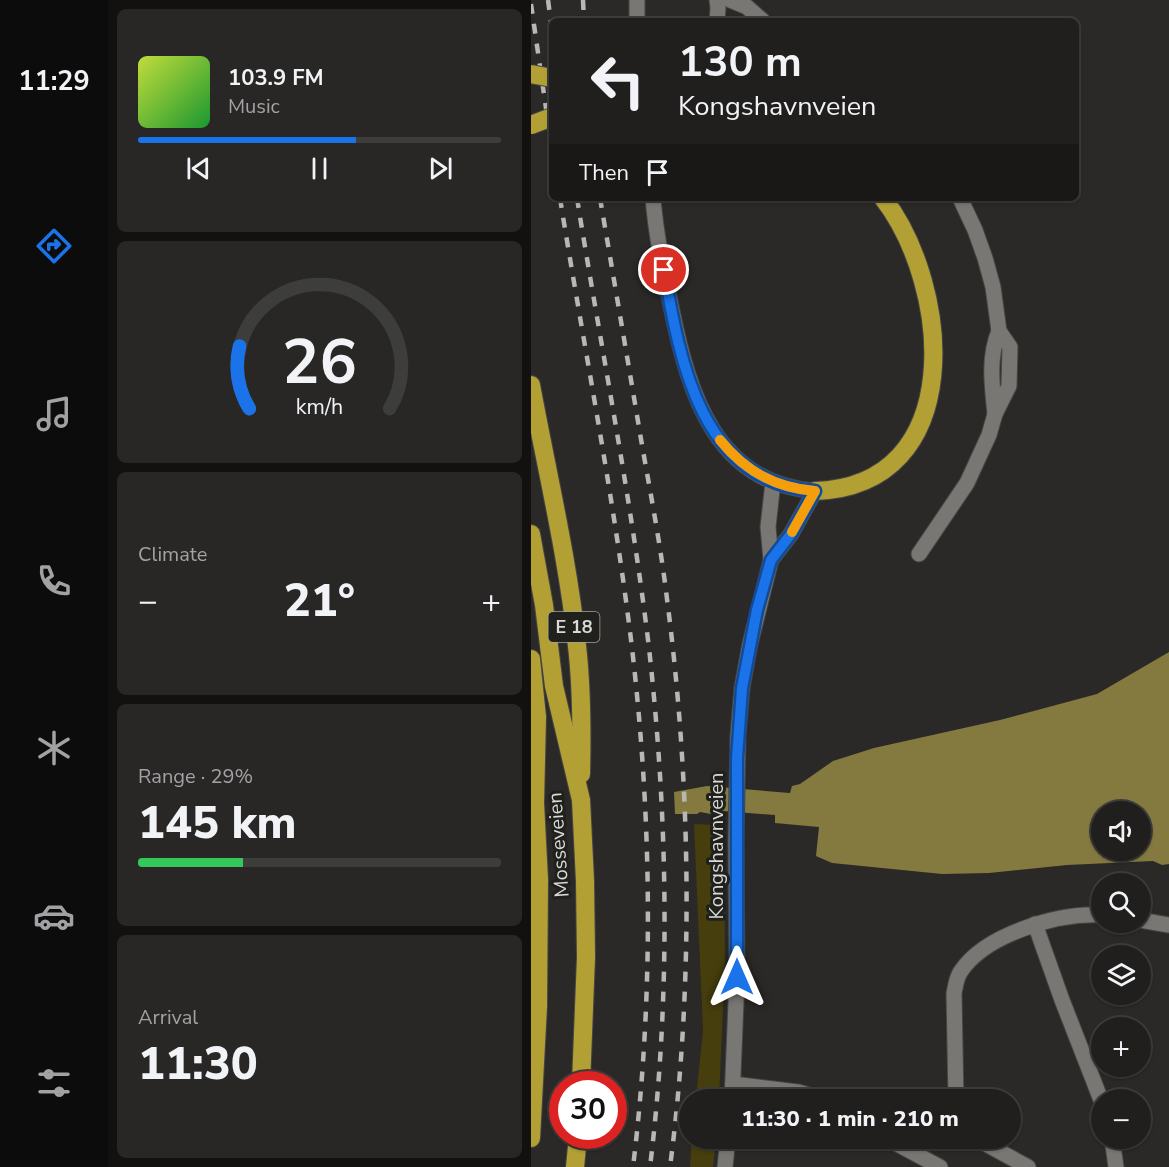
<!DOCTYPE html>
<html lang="en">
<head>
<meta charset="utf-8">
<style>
  body { margin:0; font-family:"Nunito Sans",sans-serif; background:#282726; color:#f1f3f6; height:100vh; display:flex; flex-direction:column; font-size:22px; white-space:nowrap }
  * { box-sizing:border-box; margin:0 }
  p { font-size:20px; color:#a2a2a4 }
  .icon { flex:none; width:33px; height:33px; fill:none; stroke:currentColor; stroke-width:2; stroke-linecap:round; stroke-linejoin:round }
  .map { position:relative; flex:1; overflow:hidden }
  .side { display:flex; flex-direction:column; gap:9px; padding:9px; background:#121110; width:423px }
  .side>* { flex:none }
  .top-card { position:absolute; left:18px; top:18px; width:530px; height:183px; border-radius:9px; box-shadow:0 2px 4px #0004,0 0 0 2px #3d3d3b; background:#201f1d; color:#f1f3f6; overflow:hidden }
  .buttons { position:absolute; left:560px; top:801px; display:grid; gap:12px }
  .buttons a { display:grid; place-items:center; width:60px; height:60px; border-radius:50%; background:#201f1d; box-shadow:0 2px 4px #0004,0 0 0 2px #3d3d3b; font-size:30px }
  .speed { position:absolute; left:18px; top:1071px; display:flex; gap:12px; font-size:30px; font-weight:700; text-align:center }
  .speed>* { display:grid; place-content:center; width:78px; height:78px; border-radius:50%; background:#201f1d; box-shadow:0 2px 4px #0004,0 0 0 2px #3d3d3b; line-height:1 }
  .speed .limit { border:9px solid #d22; background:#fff; color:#111 }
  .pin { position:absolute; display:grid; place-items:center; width:51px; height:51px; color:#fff; margin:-26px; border:3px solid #fff; border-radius:50%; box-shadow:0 2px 6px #0007 }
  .me { position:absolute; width:66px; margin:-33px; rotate:0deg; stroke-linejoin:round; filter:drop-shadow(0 0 4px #0008) }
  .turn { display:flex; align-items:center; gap:21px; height:126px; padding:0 30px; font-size:27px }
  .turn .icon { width:78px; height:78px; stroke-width:2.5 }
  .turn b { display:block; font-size:42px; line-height:51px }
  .then { display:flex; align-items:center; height:57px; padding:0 30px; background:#0003; gap:12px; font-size:22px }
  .big { font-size:45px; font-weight:800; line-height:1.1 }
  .side .card { flex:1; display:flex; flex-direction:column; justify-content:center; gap:9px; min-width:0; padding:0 21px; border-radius:9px; background:#282726 }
  .side .dial { align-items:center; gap:0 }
  .dial svg { height:156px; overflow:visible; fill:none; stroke:#3d3d3b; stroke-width:7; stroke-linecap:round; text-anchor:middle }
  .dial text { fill:#f1f3f6; stroke:none }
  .song { display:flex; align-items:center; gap:18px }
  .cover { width:72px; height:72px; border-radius:9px; background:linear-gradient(135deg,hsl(70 70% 55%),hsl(130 70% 35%)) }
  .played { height:6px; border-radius:3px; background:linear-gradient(90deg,#1a73e8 60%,#3d3d3b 60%) }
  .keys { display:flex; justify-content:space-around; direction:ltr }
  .heat { display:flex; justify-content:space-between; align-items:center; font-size:33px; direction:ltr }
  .charge { height:9px; border-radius:4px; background:linear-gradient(90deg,#34c759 29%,#3d3d3b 0) }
  .trip { position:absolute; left:148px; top:1089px; width:342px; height:60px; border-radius:30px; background:#201f1d; box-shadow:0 2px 4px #0004,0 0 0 2px #3d3d3b; font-weight:800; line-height:60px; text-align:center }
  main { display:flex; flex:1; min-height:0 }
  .tab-bar { display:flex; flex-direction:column; width:108px; justify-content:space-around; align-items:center; background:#0d0c0c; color:#a2a2a4 }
  .tab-bar .icon { width:42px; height:42px }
  .tab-bar .current { color:#1a73e8 }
  .tab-bar b { font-size:27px; color:#f1f3f6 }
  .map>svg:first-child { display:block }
  .green { fill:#463e0d }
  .water { fill:#847a3f; fill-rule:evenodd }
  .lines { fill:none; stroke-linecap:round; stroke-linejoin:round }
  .minor-casing { stroke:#464644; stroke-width:17 }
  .highway-casing { stroke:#464644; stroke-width:20 }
  .minor { stroke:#787774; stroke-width:15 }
  .highway { stroke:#b2a035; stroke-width:18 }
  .rail { stroke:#b8b7b5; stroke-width:4.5; stroke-dasharray:10 10; stroke-linecap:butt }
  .highway-bridge-casing { stroke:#464644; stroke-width:20; stroke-linecap:butt }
  .highway-bridge { stroke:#b2a035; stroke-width:18 }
  .route-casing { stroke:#114b97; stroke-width:15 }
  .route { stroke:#1a73e8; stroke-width:10 }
  .slow { stroke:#f59e0b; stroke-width:10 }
  .labels { text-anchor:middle; stroke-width:6; stroke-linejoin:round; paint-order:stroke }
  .shield { fill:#20201d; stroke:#a2a29f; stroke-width:1.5 }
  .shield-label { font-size:18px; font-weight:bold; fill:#d9d9d7 }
  .street-label { font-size:20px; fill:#d9d9d7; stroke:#20201d }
</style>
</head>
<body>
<main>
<nav class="tab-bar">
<b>11:29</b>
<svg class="icon current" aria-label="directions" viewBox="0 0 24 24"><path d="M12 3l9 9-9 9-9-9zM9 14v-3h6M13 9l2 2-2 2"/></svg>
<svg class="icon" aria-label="music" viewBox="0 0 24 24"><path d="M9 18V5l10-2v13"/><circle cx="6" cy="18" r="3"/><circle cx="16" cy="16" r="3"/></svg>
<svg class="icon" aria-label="phone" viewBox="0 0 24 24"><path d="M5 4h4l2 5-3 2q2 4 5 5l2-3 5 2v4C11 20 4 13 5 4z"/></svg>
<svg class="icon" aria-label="climate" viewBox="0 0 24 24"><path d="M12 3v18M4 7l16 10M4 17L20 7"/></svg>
<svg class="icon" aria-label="car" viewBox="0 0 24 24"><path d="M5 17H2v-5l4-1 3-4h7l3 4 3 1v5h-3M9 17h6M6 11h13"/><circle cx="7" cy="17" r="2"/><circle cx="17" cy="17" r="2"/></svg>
<svg class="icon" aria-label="filters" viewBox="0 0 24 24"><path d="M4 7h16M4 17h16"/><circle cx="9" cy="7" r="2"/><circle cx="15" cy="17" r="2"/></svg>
</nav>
<section class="side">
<div class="card">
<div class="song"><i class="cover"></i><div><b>103.9 FM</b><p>Music</p></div></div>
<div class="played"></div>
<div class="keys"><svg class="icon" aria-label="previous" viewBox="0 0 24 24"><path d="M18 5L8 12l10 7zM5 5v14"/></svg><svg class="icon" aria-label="pause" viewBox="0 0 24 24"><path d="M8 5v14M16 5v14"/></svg><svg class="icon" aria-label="next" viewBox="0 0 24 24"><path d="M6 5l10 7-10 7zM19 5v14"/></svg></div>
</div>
<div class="card dial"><svg viewBox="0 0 100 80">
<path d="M14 69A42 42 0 1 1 86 69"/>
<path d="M14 69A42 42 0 0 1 9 37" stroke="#1a73e8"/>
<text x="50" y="56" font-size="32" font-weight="700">26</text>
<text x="50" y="72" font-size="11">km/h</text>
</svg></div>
<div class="card"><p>Climate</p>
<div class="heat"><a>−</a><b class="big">21°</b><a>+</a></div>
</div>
<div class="card"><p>Range · 29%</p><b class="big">145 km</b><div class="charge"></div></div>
<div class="card"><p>Arrival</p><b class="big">11:30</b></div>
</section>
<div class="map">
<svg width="638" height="1167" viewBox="0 0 638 1167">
  <rect width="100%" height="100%" fill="#2a2927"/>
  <!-- green -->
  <g class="green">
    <polygon points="163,824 187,825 188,836 193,840 194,961 188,1099 165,1099 172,1030"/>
    <polygon points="161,1139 185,1139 182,1167 159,1167"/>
  </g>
  <!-- water -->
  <path class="water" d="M638,652v212l-7,1 -9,-4 -86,4 -78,8 -47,1 -110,-11 -16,-7 3,-29 -44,-4v-8l-64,-5v4l-11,-2 -3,2h-22l-1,-22 33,-6 83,7 2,-7 8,-2 33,-23 41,-13 126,-28 97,-26zM570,812h39v38h-39z"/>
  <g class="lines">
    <defs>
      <g id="minor">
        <polyline points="106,0 106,21"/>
        <polyline points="199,0 216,7 232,21"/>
        <polyline points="186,21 187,8 186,0"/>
        <path d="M122,198c3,38 11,75 19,113 17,83 44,173 143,180l-24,43 -20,26"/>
        <path d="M464,414c-3,-28 -7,-57 4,-83"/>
        <polyline points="388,554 436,483 458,435 464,414 478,386 479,347 468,331 462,287 454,258 444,230 429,198"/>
        <polyline points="609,920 638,925"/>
        <polyline points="504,924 531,1000 570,1100"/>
        <polyline points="202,1084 267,1092 295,1100"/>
        <polyline points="201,1100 206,977 205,841 207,736 211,688 219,644 240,560 237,527 242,482"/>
        <path d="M425,1100l-2,-107c2,-8 2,-15 7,-22 25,-37 97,-58 140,-56"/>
        <polyline points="355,1138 409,1167"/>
        <polyline points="444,1138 497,1167"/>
        <polyline points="581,1138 585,1167"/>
        <polyline points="194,1167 197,1138"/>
      </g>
      <g id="highway">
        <path d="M0,385c16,87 37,174 46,261 5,43 5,85 4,128"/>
        <path d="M284,491c154,-5 136,-205 68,-293"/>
        <polyline points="0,534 13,605 23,686 50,800 54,881 55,957 50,1084"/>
        <polyline points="0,659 6,717 4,803 8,880 7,1006 0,1138"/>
        <polyline points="44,1167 47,1136"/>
      </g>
    </defs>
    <!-- minor casing -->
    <use href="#minor" class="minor-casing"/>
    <!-- highway casing -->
    <use href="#highway" class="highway-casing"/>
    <!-- minor -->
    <use href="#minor" class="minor"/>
    <!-- highway -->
    <use href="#highway" class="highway"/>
    <!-- rail -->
    <g class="rail">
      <polyline points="17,0 21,30"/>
      <polyline points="52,0 53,21"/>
      <polyline points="0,4 21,150"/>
      <path d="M29,198c24,150 54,299 72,450 20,173 22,347 1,519"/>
      <path d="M46,198c24,150 54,299 72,450 19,172 22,347 1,519"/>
      <path d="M69,198c14,82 28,164 42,247 9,51 19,103 25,154 24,184 27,385 3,568"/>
    </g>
    <defs>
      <g id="highway-bridge">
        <polyline points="0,74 21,78"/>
        <polyline points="0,125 21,117"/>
      </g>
    </defs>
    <!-- highway-bridge casing -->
    <use href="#highway-bridge" class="highway-bridge-casing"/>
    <!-- highway-bridge -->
    <use href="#highway-bridge" class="highway-bridge"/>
  </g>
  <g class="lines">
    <defs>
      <path id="route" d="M133,270c16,92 37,213 151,221l-24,43 -20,26 -14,50 -15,78 -5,70v219"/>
    </defs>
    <!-- route casing -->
    <use href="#route" class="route-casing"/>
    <!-- route -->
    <use href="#route" class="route"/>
    <!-- slow -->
    <path class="slow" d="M189,440c25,31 55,48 95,51l-23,41"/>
  </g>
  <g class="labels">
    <!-- shield labels -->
    <rect class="shield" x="17.5" y="612" width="51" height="30" rx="4.5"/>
    <g class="shield-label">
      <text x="43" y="633">E 18</text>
    </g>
    <!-- street labels -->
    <g class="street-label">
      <text transform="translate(27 845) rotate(-94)" y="7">Mosseveien</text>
      <text transform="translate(185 846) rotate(-90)" y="7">Kongshavnveien</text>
    </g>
  </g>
</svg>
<div class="buttons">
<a><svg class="icon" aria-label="sound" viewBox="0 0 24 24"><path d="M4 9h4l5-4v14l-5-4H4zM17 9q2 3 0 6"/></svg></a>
<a><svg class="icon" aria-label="search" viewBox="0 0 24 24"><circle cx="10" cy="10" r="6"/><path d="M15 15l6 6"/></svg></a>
<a><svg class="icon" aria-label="layers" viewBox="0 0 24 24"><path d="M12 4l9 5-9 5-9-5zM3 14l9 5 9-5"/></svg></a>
<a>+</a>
<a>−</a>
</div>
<div class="speed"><div class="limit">30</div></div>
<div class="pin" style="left:133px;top:270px;background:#d93025"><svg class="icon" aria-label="arrive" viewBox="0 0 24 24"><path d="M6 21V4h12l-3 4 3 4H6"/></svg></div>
<svg class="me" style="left:206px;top:977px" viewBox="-20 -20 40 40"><path d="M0-17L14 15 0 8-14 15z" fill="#1a73e8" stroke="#fff" stroke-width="4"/></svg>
<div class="trip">11:30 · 1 min · 210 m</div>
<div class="top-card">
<div class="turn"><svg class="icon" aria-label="left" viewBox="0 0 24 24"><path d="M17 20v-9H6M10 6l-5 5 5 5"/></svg><div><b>130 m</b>Kongshavnveien</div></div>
<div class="then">Then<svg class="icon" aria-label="arrive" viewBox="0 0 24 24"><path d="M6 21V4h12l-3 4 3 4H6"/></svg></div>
</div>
</div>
</main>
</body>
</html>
